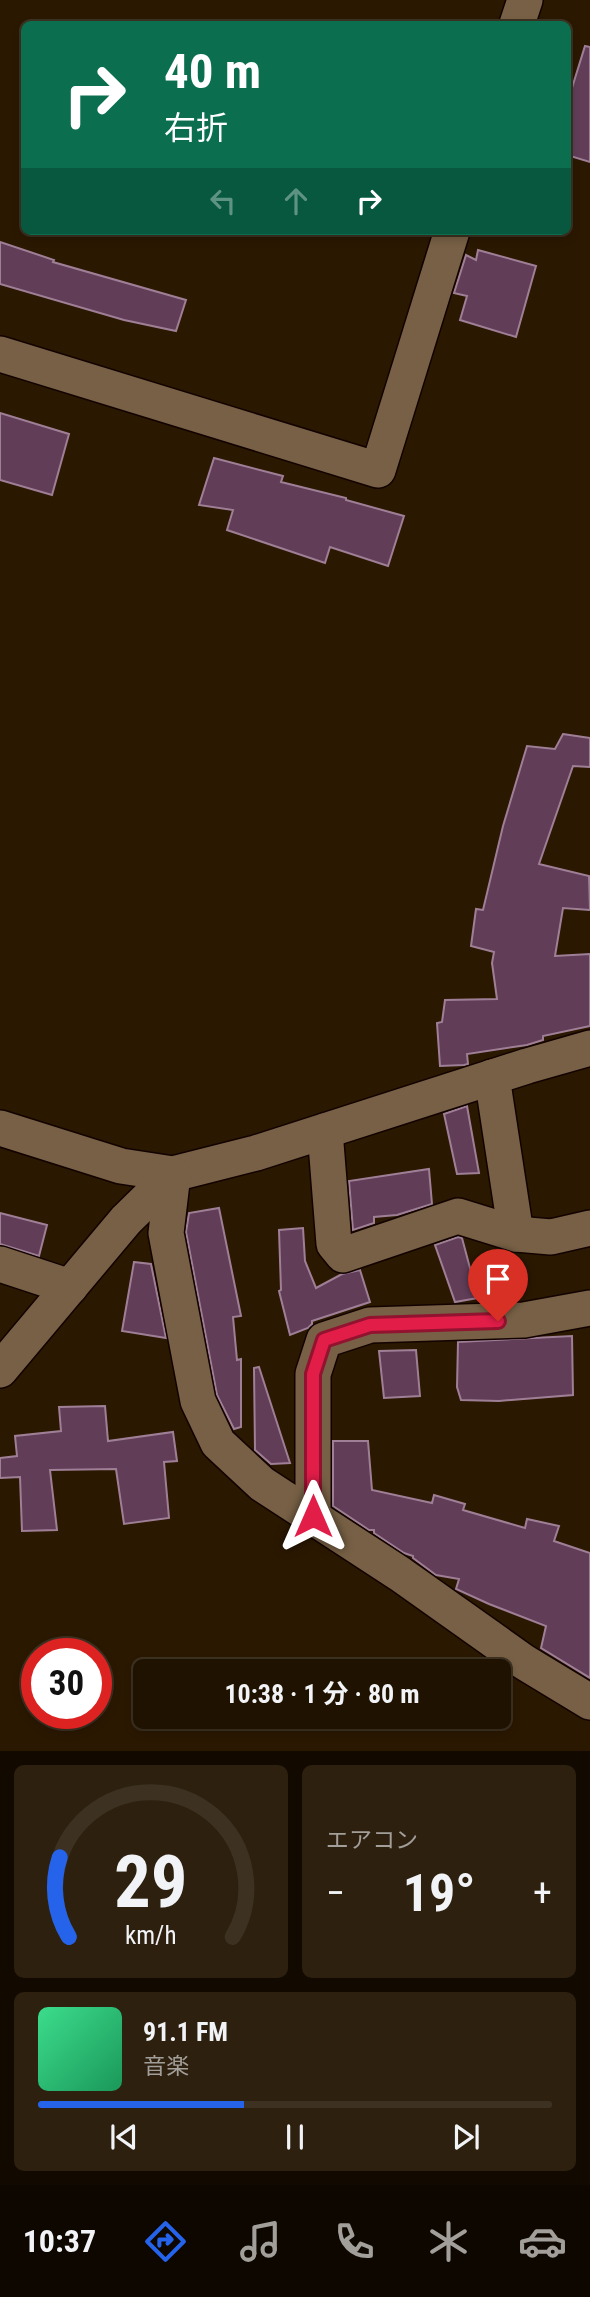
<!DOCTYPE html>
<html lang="ja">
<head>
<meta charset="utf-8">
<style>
  body { margin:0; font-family:"Roboto Condensed","Noto Sans JP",sans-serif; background:#2d200f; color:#f1f3f6; height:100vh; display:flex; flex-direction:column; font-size:26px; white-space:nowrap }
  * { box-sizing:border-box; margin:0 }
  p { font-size:23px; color:#a29e99 }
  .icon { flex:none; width:38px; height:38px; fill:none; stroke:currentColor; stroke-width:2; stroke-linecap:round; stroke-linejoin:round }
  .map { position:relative; height:1751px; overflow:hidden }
  .drawer { display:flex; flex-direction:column; gap:14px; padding:14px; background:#120a00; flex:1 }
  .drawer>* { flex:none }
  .banner { position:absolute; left:21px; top:21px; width:550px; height:214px; border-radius:10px; box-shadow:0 4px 10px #0003,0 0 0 2px #3d3222; background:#0b6e4f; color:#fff; overflow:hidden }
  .speed { position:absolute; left:21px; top:1638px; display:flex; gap:14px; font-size:35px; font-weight:700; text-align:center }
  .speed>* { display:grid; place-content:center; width:91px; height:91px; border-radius:50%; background:#201200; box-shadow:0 4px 10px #0003,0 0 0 2px #3d3222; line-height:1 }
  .speed .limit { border:10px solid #d22; background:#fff; color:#111 }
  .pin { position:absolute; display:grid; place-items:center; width:60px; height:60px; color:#fff; margin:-72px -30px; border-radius:50% 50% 50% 0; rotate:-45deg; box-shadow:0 0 7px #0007 }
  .pin .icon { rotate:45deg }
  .me { position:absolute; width:77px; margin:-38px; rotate:0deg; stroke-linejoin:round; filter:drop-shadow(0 0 5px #0008) }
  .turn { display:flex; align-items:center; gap:24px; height:147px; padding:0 28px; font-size:32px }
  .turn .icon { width:91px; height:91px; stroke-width:2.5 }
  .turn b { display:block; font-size:49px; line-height:60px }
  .lanes { display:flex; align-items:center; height:66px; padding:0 28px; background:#0003; justify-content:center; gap:35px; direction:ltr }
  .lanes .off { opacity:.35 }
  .big { font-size:52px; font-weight:700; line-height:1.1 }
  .drawer .tile { flex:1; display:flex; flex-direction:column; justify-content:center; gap:10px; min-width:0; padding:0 24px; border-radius:10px; background:#2d200f }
  .drawer .dial { align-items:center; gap:0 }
  .dial svg { height:182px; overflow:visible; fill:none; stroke:#3d3222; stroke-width:7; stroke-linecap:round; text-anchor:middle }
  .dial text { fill:#f1f3f6; stroke:none }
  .song { display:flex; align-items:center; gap:21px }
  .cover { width:84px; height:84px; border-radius:10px; background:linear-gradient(135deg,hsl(150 70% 55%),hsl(150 70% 35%)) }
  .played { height:7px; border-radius:4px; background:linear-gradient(90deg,#2563eb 40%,#3d3222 40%) }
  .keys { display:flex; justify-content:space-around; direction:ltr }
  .heat { display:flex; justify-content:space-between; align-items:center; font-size:38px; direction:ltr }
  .drawer .tiles { flex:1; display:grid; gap:14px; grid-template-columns:1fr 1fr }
  .tile:last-child { grid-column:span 2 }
  .trip { position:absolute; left:133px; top:1659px; width:378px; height:70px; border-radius:10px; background:#201200; box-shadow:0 4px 10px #0003,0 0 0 2px #3d3222; font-weight:700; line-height:70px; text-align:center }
  .tabs { display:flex; height:112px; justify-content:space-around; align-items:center; background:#0d0700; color:#a29e99 }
  .tabs .icon { width:49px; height:49px }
  .tabs .on { color:#2563eb }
  .tabs b { font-size:32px; color:#f1f3f6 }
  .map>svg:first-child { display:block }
  .building { fill:#613d58; stroke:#9f7f96; stroke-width:2 }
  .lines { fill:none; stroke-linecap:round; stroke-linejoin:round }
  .minor-casing { stroke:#130300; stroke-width:38 }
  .minor { stroke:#776045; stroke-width:35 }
  .route-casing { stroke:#92132f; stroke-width:18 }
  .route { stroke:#e11d48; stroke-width:12 }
</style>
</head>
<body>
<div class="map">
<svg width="590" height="1751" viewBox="0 0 590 1751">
  <rect width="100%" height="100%" fill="#2b1800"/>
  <!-- building -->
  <g class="building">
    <polygon points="585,46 590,47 590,162 567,155 567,104"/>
    <polygon points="0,242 54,260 53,262 186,300 176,331 124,320 0,284"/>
    <polygon points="478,250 536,266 516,337 460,320 467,296 454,293 466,255 476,260"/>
    <polygon points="0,413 69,434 52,495 0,480"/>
    <polygon points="214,458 283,476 281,482 346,498 346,500 404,516 388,566 330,547 325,563 227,530 233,510 199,505"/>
    <polygon points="563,734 590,738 590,767 573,766 539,864 589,876 590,910 563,908 555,956 590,954 590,1026 543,1036 543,1040 527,1045 467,1054 468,1064 464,1065 440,1066 437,1023 442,1022 445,1000 497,999 492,963 494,952 471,946 476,909 483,910 503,826 527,746 555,749"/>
    <polygon points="467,1106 479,1173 457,1174 444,1114"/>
    <polygon points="429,1169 432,1204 397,1215 374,1217 374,1223 353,1230 349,1181"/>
    <polygon points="219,1208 241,1316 233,1317 237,1360 241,1359 241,1427 234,1429 217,1395 186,1232 189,1213"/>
    <polygon points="0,1213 47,1225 39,1256 0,1244"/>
    <polygon points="303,1228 305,1261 316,1288 342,1274 360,1270 370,1302 312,1321 312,1324 308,1328 290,1335 279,1291 281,1290 279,1230"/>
    <polygon points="458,1237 462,1238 478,1298 455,1302 435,1245"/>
    <polygon points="134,1262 151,1264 166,1338 122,1331"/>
    <polygon points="572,1336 573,1395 499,1401 461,1400 457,1387 458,1342"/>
    <polygon points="416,1350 420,1396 384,1398 379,1351"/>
    <polygon points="259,1367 290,1463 271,1464 255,1450 254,1368"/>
    <polygon points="105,1406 108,1441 173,1432 177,1461 164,1462 169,1518 124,1524 116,1469 50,1470 57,1530 22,1531 20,1477 0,1478 0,1458 17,1456 15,1436 61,1431 59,1407"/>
    <polygon points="333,1441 368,1441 372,1490 432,1503 434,1495 465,1504 463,1510 525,1528 527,1519 559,1526 554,1541 590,1553 590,1678 541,1648 546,1626 489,1604 456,1589 459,1579 436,1575 413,1558 413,1556 404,1553 374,1533 374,1530 369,1530 333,1506"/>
  </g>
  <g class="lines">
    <defs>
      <g id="minor">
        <polyline points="517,24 525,0"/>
        <polyline points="0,354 378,470 452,231"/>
        <polyline points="492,1077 516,1234"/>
        <polyline points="0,1128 121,1166 173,1174 256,1153 527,1066 590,1048"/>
        <polyline points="325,1131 334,1244 343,1255 458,1216 516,1234 551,1237 590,1228"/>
        <polyline points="173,1174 166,1233 198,1401 218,1443 262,1484 400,1574 524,1662 590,1702"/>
        <polyline points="0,1264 70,1287"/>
        <polyline points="0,1370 126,1220 173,1174"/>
        <polyline points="313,1516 313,1374 324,1340 370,1325 524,1320 590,1308"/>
      </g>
    </defs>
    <!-- minor casing -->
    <use href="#minor" class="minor-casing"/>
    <!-- minor -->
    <use href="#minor" class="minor"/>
  </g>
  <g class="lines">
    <defs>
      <polyline id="route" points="313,1516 313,1374 324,1340 370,1325 498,1321"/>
    </defs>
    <!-- route casing -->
    <use href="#route" class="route-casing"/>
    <!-- route -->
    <use href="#route" class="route"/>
  </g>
</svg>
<div class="speed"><div class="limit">30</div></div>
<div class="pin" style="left:498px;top:1321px;background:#d93025"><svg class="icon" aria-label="arrive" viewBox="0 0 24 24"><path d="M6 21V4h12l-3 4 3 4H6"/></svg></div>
<svg class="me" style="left:313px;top:1516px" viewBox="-20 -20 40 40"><path d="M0-17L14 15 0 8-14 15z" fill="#e11d48" stroke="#fff" stroke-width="4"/></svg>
<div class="trip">10:38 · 1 分 · 80 m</div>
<div class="banner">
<div class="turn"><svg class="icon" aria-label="right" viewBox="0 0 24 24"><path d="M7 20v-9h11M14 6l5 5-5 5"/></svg><div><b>40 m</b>右折</div></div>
<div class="lanes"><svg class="icon off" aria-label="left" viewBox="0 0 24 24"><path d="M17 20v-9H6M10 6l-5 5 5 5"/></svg><svg class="icon off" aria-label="ahead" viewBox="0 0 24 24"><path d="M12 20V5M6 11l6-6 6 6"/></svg><svg class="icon" aria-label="right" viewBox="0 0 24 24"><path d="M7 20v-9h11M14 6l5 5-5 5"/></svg></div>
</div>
</div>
<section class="drawer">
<div class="tiles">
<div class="tile dial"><svg viewBox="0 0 100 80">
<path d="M14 69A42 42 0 1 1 86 69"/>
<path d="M14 69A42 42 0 0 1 10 34" stroke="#2563eb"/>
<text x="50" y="56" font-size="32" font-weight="700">29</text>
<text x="50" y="72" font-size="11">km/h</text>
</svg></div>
<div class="tile"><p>エアコン</p>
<div class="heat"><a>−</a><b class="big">19°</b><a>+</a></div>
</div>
<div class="tile">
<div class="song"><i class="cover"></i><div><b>91.1 FM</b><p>音楽</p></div></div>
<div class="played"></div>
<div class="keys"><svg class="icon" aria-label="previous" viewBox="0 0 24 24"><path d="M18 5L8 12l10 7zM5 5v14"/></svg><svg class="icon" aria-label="pause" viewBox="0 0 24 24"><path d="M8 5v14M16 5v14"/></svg><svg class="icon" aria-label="next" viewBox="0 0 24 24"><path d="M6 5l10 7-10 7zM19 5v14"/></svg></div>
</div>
</div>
</section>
<nav class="tabs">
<b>10:37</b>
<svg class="icon on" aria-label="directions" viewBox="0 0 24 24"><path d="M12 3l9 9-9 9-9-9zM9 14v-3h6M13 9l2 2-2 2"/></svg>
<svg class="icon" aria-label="music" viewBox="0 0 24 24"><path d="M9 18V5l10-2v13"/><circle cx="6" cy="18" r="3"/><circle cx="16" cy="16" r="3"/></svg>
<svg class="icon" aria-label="phone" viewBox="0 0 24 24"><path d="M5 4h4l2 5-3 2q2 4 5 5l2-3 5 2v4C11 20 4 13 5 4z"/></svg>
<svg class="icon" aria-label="climate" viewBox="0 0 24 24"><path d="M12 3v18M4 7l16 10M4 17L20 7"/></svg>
<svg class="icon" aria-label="car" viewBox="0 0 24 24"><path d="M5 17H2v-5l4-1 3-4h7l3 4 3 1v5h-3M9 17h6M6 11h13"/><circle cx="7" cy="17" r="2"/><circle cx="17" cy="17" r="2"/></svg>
</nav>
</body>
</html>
